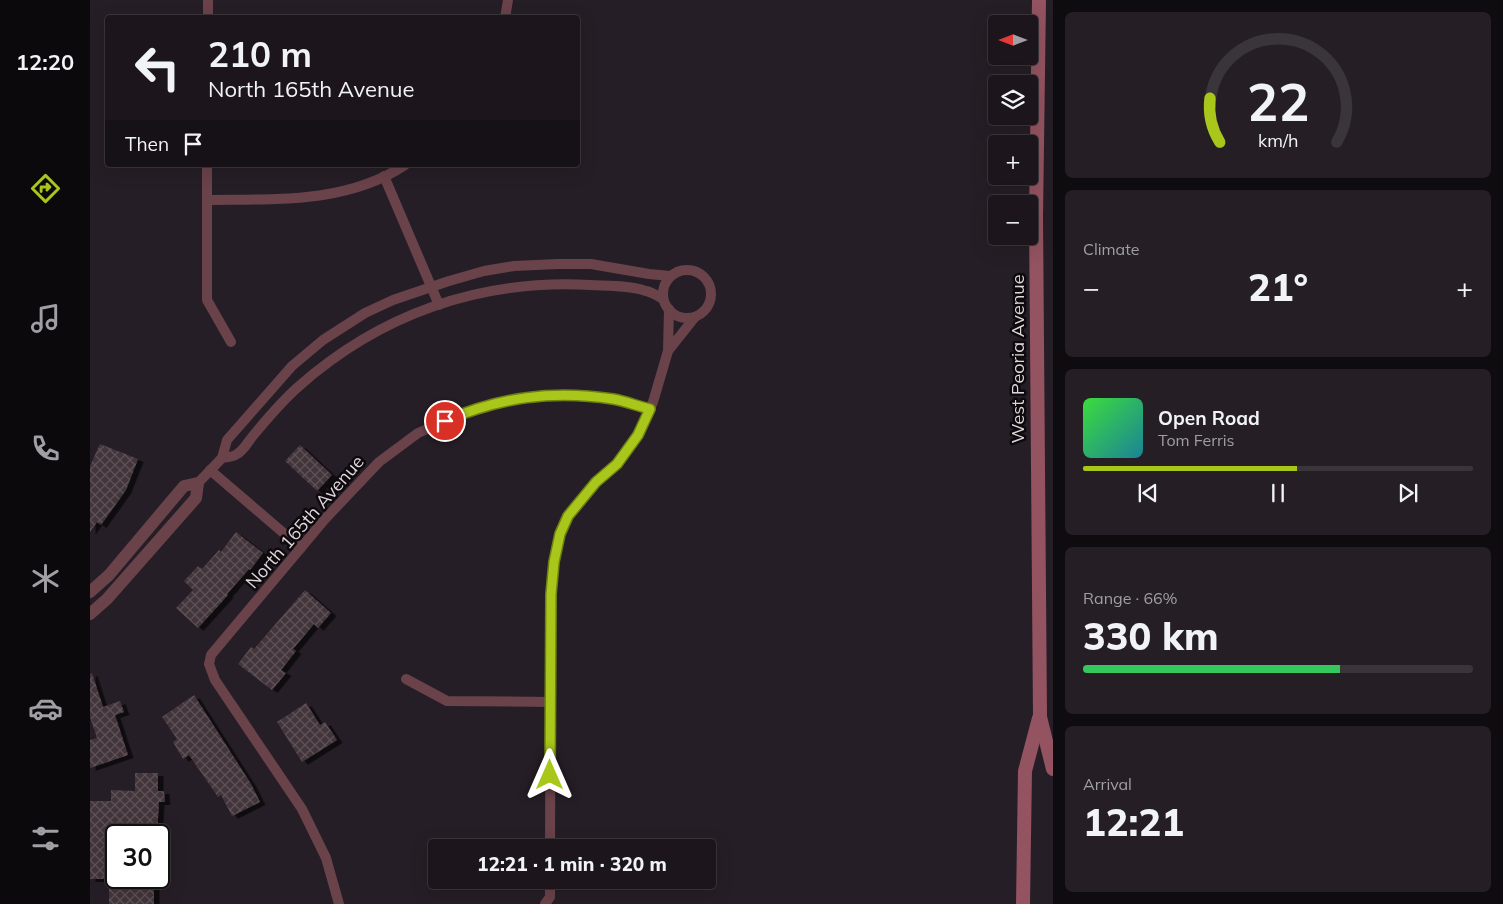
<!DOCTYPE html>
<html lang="en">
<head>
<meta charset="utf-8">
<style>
  body { margin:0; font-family:Mulish,sans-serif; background:#251f25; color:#f1f3f6; height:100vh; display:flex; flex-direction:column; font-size:19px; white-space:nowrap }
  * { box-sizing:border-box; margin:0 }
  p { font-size:16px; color:#a09fa3 }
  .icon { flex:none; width:28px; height:28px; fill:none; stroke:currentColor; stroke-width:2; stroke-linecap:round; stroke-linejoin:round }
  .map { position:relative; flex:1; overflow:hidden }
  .details { display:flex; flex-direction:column; gap:12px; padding:12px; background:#0f0c0f; width:450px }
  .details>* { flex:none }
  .guide { position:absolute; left:15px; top:15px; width:475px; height:152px; border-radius:5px; box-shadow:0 5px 20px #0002,0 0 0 1px #3a353b; background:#1c161c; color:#f1f3f6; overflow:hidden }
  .needle { width:32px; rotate:270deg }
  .buttons { position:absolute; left:898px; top:15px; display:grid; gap:10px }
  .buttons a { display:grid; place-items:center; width:50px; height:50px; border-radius:5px; background:#1c161c; box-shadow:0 5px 20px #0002,0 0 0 1px #3a353b; font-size:25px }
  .speed { position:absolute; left:15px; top:824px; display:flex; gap:10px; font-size:25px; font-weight:700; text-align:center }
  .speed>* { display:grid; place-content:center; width:65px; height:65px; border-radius:50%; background:#1c161c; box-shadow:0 5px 20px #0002,0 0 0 1px #3a353b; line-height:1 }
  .speed .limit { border:2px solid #111; border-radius:8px; background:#fff; color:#111 }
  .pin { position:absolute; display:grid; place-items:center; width:42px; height:42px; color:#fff; margin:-21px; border:2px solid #fff; border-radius:50%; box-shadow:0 1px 5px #0007 }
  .me { position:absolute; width:55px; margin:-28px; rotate:0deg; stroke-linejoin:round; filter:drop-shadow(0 0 4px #0008) }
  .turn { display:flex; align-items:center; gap:18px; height:105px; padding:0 20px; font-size:22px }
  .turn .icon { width:65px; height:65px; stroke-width:2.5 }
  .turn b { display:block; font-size:35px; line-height:42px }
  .then { display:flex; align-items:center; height:48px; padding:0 20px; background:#0003; gap:10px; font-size:19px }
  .big { font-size:38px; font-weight:800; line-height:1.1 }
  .details .card { flex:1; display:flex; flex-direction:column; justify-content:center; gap:8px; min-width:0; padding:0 18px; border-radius:8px; background:#251f25 }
  .details .dial { align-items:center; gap:0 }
  .dial svg { height:130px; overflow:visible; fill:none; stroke:#3a353b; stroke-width:7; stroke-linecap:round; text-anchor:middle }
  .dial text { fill:#f1f3f6; stroke:none }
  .song { display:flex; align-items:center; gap:15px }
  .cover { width:60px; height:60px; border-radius:8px; background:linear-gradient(135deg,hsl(120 70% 55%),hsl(190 70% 35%)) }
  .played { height:5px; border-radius:2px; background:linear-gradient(90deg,#a9c71a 55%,#3a353b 55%) }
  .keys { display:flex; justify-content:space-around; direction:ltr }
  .heat { display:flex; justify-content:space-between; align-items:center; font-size:28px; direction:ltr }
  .charge { height:8px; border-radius:4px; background:linear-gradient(90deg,#34c759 66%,#3a353b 0) }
  .trip { position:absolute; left:338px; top:839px; width:288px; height:50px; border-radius:5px; background:#1c161c; box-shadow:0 5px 20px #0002,0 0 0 1px #3a353b; font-weight:800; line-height:50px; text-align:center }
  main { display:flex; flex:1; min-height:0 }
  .tabs { display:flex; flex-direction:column; width:90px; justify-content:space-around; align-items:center; background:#0b090b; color:#a09fa3 }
  .tabs .icon { width:35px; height:35px }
  .tabs .on { color:#a9c71a }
  .tabs b { font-size:22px; color:#f1f3f6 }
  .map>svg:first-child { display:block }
  .building { fill:url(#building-cross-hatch); filter:url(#shadow) }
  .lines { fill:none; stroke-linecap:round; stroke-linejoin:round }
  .minor { stroke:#6a4249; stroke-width:10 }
  .tertiary { stroke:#6a4249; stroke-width:12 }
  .secondary { stroke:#935360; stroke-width:14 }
  .route-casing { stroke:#6e8111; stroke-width:12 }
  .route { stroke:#a9c71a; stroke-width:9 }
  .labels { text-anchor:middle; stroke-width:5; stroke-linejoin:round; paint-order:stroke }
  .street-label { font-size:18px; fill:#ddd7dc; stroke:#0d090d }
</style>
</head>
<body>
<main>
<nav class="tabs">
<b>12:20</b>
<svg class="icon on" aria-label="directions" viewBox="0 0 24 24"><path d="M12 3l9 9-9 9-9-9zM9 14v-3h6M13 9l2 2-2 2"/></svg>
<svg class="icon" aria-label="music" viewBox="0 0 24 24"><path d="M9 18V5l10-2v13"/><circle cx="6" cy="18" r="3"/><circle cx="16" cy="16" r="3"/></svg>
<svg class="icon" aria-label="phone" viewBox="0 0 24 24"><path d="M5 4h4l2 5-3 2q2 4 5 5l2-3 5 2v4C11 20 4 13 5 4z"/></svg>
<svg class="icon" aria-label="climate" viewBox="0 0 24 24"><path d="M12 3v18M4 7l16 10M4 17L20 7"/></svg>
<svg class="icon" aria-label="car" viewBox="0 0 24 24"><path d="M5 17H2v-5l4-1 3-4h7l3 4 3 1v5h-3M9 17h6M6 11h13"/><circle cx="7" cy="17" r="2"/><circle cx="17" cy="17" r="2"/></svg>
<svg class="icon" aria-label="filters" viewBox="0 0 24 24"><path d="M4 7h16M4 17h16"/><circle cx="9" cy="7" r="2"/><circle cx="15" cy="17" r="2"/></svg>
</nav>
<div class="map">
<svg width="963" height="904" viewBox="0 0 963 904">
  <defs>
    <pattern id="building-cross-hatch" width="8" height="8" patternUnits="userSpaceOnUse" patternTransform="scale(1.25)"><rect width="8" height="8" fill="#43363b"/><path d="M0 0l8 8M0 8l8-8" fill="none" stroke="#5e5257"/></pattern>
    <filter id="shadow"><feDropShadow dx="5.5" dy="3" stdDeviation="0" flood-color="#0009"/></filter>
  </defs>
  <rect width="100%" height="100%" fill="#261e26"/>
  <!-- building -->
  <g class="building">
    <polygon points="10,444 48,459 36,490 11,525 7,522 0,532 0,466"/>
    <polygon points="210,445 242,475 227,491 195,461"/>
    <polygon points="146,532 173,553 160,570 159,569 137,594 138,595 108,628 86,608 103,590 94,581 108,566 112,569 129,550 131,552"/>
    <polygon points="215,590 241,613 228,628 224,624 203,649 206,651 191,670 196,673 182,690 148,664 161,647 164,649"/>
    <polygon points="2,673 13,707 30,701 34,712 25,715 38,755 0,768 0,740 7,738 0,717 0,674"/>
    <polygon points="104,695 161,784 170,802 142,816 131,795 128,797 99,755 93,759 83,742 87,739 72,717"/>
    <polygon points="216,703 230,725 235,722 247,740 212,762 187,722"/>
    <polygon points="45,773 68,773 68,791 74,791 75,802 69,802 67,835 26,835 26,879 0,879 0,801 21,801 21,790 45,791"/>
    <rect x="19" y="882" width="45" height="22"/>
  </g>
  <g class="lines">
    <!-- minor -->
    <g class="minor">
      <polyline points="118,18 118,0"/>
      <polyline points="415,18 418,0"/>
      <polyline points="117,165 117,300 141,342"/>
      <polyline points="294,176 349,305"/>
      <path d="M117,200c67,-1 139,4 198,-35"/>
      <circle cx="597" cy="294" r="24"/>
      <polyline points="578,351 605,317"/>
      <path d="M132,458c5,-1 12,-1 15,-4 6,-3 11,-12 15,-17 14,-17 29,-35 46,-50 82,-73 182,-108 292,-102 18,1 39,0 56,6 6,1 12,5 17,8"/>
      <polyline points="120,470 211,548"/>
      <polyline points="108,483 132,458 137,440 202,366 233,340 275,313 303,300 359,281 394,271 424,266 468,264 501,264 559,274 580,276"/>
      <polyline points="316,679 357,701 461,702"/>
      <polyline points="460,848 461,594 464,562 470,534 478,516 506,482 527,464 548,435 563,402 578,351 579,309"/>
      <polyline points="249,904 236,858 212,809 125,680 119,664 121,655 235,519 289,462 328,433 368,416 417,401 453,395 497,396 525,400 559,409"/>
      <polyline points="455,904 460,897 460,880"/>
    </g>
    <!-- tertiary -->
    <polyline class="tertiary" points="0,592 19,575 94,486 108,483 106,498 17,599 0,614"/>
    <!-- secondary -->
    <g class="secondary">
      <polyline points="949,0 946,217 950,717 963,769"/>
      <polyline points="933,904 935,771 949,718"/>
    </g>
  </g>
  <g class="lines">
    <defs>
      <path id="route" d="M355,421c55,-24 108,-31 168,-22 12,2 24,7 37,10l-12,26 -21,29 -21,18 -28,34 -8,18 -6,28 -3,32 -1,181"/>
    </defs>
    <!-- route casing -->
    <use href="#route" class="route-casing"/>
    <!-- route -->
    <use href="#route" class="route"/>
  </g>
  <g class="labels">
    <!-- street labels -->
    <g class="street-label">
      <text transform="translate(928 359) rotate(-90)" y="6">West Peoria Avenue</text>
      <text transform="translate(215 522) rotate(-49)" y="6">North 165th Avenue</text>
    </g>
  </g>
</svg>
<div class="buttons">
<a><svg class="needle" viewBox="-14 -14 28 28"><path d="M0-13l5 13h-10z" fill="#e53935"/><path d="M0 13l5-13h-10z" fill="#a09fa3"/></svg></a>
<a><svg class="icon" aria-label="layers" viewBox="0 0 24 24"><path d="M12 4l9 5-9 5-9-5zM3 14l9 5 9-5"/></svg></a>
<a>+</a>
<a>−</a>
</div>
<div class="speed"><div class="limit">30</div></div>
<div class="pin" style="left:355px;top:421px;background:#d93025"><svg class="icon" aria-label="arrive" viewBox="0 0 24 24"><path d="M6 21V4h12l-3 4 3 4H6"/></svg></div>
<svg class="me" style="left:460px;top:775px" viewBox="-20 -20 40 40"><path d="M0-17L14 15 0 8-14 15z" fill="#a9c71a" stroke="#fff" stroke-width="4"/></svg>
<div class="trip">12:21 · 1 min · 320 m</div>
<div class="guide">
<div class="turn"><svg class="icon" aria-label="left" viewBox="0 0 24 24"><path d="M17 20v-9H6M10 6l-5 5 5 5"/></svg><div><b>210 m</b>North 165th Avenue</div></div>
<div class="then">Then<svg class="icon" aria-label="arrive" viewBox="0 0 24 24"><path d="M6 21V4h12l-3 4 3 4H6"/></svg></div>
</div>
</div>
<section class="details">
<div class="card dial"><svg viewBox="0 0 100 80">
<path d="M14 69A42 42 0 1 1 86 69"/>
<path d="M14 69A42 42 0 0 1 8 42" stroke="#a9c71a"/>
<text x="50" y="56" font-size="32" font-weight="700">22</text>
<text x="50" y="72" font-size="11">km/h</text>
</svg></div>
<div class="card"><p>Climate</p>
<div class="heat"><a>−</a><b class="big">21°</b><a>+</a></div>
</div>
<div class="card">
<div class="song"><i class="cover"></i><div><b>Open Road</b><p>Tom Ferris</p></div></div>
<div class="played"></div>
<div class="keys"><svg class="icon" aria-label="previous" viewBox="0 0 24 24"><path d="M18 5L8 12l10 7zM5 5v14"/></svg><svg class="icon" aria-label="pause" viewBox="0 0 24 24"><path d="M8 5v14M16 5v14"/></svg><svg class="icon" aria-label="next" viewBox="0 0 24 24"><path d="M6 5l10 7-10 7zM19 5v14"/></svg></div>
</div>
<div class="card"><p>Range · 66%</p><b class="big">330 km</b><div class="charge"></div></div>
<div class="card"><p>Arrival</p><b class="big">12:21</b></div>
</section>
</main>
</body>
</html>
